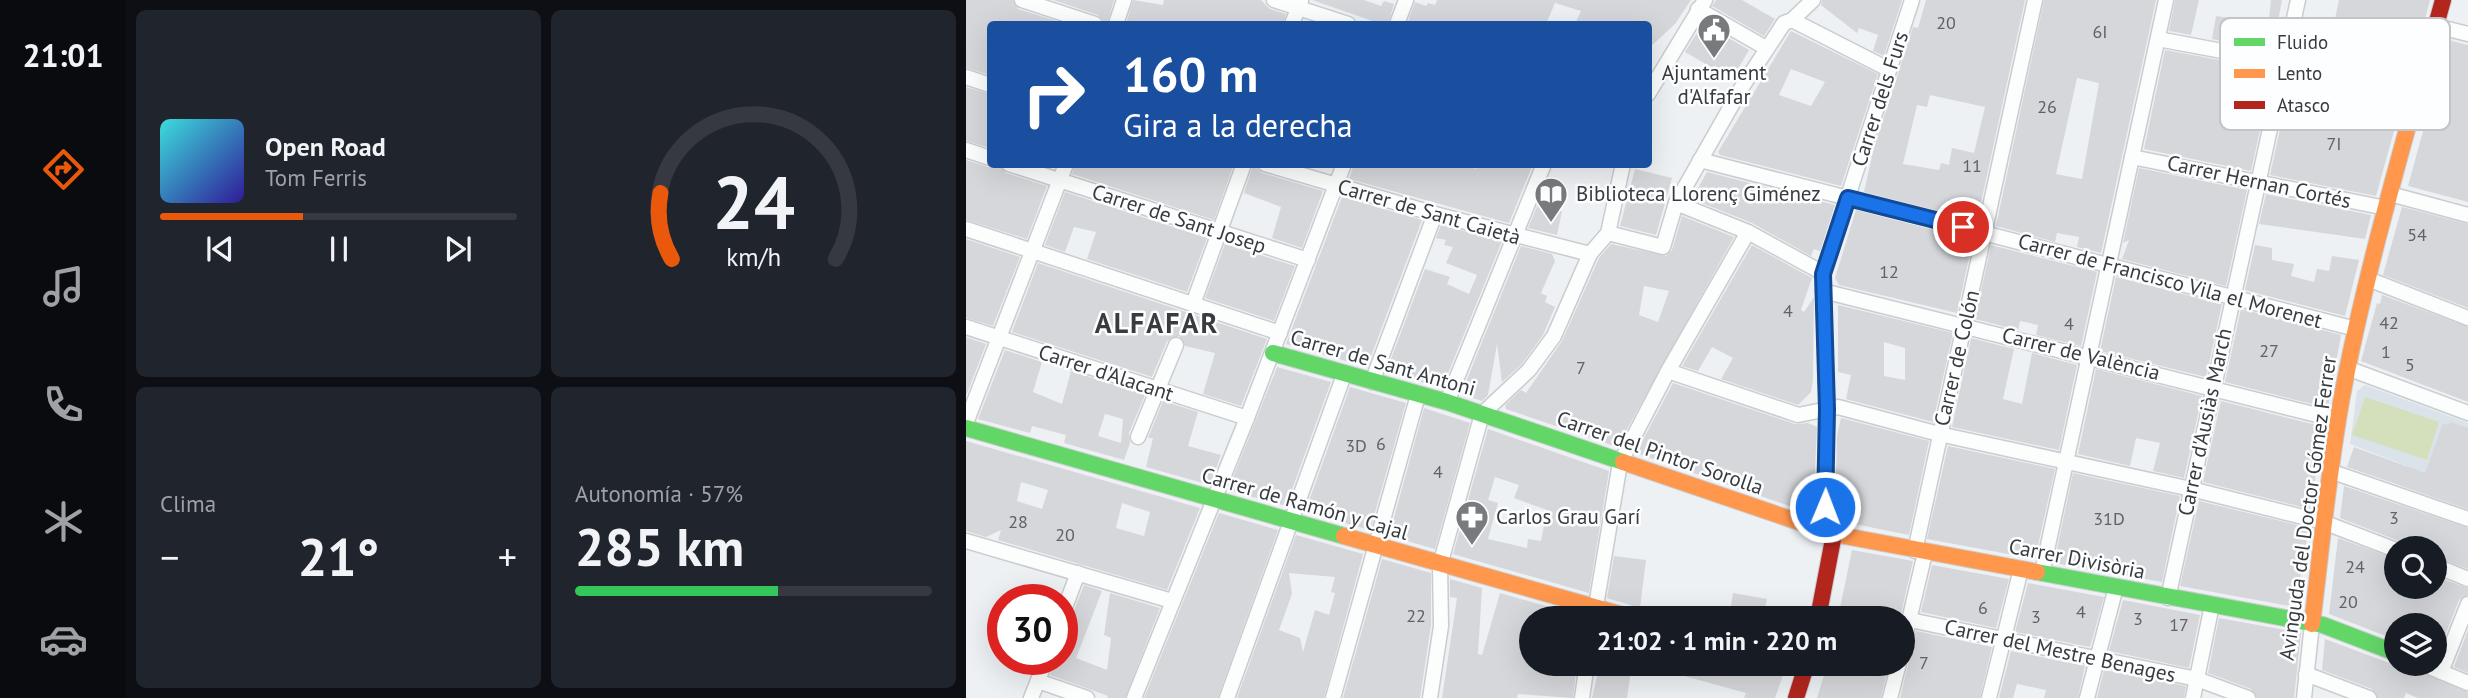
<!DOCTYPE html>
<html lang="es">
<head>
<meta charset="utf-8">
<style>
  body { margin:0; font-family:"PT Sans",sans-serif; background:#20242c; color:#f1f3f6; height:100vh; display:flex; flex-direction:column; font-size:26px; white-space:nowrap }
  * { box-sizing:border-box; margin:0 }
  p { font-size:23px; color:#9ea1a6 }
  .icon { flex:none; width:38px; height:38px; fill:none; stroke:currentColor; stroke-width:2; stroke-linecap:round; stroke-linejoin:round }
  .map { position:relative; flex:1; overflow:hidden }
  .details { display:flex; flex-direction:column; gap:10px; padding:10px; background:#0d0f14; width:840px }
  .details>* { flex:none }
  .banner { position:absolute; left:21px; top:21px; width:665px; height:147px; border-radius:7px; box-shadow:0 7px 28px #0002; background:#1a4fa0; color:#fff; overflow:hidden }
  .controls { position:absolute; left:1418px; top:536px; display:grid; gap:14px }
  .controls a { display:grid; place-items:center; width:63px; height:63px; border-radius:50%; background:#171b24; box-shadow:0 7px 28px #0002; font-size:35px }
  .speed { position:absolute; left:21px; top:584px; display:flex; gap:14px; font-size:35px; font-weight:700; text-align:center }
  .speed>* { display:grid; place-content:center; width:91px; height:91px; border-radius:50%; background:#171b24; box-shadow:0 7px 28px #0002; line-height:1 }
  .speed .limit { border:10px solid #d22; background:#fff; color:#111 }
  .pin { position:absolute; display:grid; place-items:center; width:60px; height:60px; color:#fff; margin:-30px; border:4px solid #fff; border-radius:50%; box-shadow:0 2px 7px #0007 }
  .me { position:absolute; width:77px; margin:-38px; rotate:1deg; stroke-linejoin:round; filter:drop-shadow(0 0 5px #0008) }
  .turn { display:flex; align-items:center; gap:24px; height:147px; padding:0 21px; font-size:32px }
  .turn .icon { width:91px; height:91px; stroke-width:2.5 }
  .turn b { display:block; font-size:49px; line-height:60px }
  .big { font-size:52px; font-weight:700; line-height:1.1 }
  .details .tile { flex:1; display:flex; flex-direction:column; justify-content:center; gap:10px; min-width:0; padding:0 24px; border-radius:10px; background:#20242c }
  .details .dial { align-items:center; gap:0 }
  .dial svg { height:182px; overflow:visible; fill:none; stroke:#363941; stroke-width:7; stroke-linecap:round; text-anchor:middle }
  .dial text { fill:#f1f3f6; stroke:none }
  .song { display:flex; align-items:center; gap:21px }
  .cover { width:84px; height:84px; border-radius:10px; background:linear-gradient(135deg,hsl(180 70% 55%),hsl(250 70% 35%)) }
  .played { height:7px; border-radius:4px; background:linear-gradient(90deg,#ea580c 40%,#363941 40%) }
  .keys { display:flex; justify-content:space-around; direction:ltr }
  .heat { display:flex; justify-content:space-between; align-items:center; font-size:38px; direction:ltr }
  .charge { height:10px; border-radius:5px; background:linear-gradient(90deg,#34c759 57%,#363941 0) }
  .details .tiles { flex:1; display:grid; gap:10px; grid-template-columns:repeat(2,1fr) }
  .trip { position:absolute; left:553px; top:606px; width:396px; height:70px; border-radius:35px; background:#171b24; box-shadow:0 7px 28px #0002; font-weight:700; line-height:70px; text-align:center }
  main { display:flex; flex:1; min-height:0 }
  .dock { display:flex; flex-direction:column; width:126px; justify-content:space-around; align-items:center; background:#090b0e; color:#9ea1a6 }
  .dock .icon { width:49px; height:49px }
  .dock .on { color:#ea580c }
  .dock b { font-size:32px; color:#f1f3f6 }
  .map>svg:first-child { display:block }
  .built { fill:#dbe3ea }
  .green { fill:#d4dfbb }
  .building { fill:#d5d7da; fill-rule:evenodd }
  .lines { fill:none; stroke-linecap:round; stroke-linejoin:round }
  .street-casing { stroke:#cacccf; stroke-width:17 }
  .fast-casing { stroke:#cacccf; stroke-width:18 }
  .slow-casing { stroke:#cacccf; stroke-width:18 }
  .jam-casing { stroke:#cacccf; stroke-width:18 }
  .street { stroke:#fcfdfd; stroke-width:14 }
  .fast { stroke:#63d668; stroke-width:16 }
  .slow { stroke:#ff974d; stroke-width:16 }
  .jam { stroke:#b3261e; stroke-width:16 }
  .route-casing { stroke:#114b97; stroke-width:18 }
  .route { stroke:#1a73e8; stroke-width:12 }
  .labels { text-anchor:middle; stroke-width:5; stroke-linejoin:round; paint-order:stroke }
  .number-label { font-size:18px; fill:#606365 }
  .poi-label { font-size:21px; fill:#393c3e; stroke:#fdfeff; text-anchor:start }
  .street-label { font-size:21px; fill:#393c3e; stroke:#fdfeff }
  .district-label { font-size:28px; font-weight:bold; letter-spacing:2px; fill:#393c3e; stroke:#fdfeff }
  .key { fill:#fdfeff; stroke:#c2c4c5; stroke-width:2 }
  .key-label { font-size:19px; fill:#393c3e }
</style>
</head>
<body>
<main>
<nav class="dock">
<b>21:01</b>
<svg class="icon on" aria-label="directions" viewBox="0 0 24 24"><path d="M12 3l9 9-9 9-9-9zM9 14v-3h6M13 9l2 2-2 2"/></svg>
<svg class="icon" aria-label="music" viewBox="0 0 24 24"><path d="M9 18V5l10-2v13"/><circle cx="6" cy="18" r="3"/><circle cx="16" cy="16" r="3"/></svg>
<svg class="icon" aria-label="phone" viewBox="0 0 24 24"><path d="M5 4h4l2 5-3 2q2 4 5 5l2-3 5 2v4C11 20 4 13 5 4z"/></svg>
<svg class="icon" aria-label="climate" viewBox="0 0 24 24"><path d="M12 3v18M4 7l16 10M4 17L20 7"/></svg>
<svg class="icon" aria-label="car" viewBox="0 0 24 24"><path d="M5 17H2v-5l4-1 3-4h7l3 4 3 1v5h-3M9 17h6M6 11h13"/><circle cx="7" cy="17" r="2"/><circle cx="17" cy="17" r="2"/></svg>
</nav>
<section class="details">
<div class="tiles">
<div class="tile">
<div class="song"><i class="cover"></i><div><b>Open Road</b><p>Tom Ferris</p></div></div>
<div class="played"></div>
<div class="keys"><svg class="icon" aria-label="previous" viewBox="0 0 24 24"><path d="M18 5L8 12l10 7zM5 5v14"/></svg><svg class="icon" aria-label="pause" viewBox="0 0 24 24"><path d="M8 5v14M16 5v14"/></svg><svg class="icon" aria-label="next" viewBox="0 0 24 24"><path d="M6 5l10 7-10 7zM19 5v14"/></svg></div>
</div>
<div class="tile dial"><svg viewBox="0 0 100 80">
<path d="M14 69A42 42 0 1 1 86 69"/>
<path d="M14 69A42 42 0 0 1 9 40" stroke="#ea580c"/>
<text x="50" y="56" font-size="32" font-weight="700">24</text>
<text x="50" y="72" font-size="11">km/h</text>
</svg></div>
<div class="tile"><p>Clima</p>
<div class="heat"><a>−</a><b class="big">21°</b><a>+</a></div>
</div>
<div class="tile"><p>Autonomía · 57%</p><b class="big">285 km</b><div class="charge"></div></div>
</div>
</section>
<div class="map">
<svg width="1502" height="698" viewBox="0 0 1502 698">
  <rect width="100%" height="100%" fill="#eef1f4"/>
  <!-- built -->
  <polygon class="built" points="1399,385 1502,423 1502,510 1435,486 1441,466 1384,444 1391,391"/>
  <!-- green -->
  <polygon class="green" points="1399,397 1473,422 1461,460 1386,435"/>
  <!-- building -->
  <g class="building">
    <polygon points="0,0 47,0 52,9 100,24 24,24 24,75 0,68"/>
    <polygon points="87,0 148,0 141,24 132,15"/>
    <polygon points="167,0 197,5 198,0 295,0 304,9 320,14 317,24 160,24"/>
    <polygon points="346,0 398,0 415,6 418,1 428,4 422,24 415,24"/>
    <polygon points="471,0 725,0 709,24 682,49 682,24 609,24 615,11 589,3 580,24 441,24 449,2 460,6 462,3 469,5"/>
    <polygon points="750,0 776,0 809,19 798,36 746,6"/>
    <polygon points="856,0 936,0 918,56 907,51 912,35 893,28 891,33 855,5"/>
    <path d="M960,0h99l-48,221 -113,-29 9,-41 40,-124 5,1zM964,95l55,12 -11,46 -22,-5 -3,17 -8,-2 -2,7 -36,-6 14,-59 10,2z"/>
    <path d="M1078,0h112l-55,253 -24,-6 2,-10 -22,-4 -2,9 -59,-16zM1111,78l22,5 -17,96 -26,-5z"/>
    <polygon points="1209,0 1233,0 1225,35 1203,31"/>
    <polygon points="1305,0 1316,0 1312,21 1317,22 1311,51 1246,39 1250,16 1298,23 1299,19 1303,19"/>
    <polygon points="1373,0 1464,0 1444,76 1397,67 1400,55 1353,46 1351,59 1330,55 1338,18 1368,23"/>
    <polygon points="737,23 783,50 766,79 719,52"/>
    <path d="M825,31l87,43 -37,112 -121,-31 -2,-3zM825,69l34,13 -14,24 -32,-11z"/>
    <polygon points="1482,40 1502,45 1502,202 1442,186"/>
    <polygon points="1199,50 1307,70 1285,171 1178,149"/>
    <polygon points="1326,74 1438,95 1410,196 1304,175"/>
    <polygon points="0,87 24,94 24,148 0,141"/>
    <polygon points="0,160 22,167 34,164 40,173 81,186 61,239 0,220"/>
    <polygon points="109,164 268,164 248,220 106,174"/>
    <polygon points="388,164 494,164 510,169 512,164 567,164 543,223 383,179"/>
    <polygon points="287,165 296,173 357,191 336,248 306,238 315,207 278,193"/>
    <polygon points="1173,168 1281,190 1260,286 1156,259 1163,240 1157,243"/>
    <polygon points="669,169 706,178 690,235 654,226"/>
    <polygon points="741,172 869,205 854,251 848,249 845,256 786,223 726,199"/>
    <polygon points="578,190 590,195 586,210 596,211 591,235 562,228"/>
    <polygon points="99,192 241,238 221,292 121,259 130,232 108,227 99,252 79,245"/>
    <polygon points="1300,194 1405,215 1399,239 1293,224"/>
    <polygon points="376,197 456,220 401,367 320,344"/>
    <polygon points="1436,207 1502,224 1502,308 1417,275"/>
    <polygon points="890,210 1007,240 991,313 873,285 869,278"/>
    <path d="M716,216l52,21 -117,210 -111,-38 -1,-4 16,-15 5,3 36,-52 37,-83 12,-14 55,12 6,-6zM678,286l25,5 -11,31 -19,-7z"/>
    <polygon points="475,225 536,241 476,388 420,372 459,269 484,277 481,284 503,294 511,275 480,263 487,247 478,245 480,240 470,238"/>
    <polygon points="0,239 54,257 27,326 0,318"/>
    <polygon points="259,244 329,266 308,321 239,298"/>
    <polygon points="786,245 846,278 835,310 838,312 848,297 847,379 845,392 832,405 755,379 767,358 746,347 732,371 716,366"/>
    <polygon points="1025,245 1131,272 1115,346 1070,335 1072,325 1054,321 1052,330 1009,319"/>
    <polygon points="1289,245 1306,248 1306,260 1328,264 1325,276 1348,282 1351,269 1363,271 1366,256 1393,260 1379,316 1279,290"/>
    <polygon points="555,246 586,254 589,261 575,293 581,296 579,302 589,307 577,335 556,364 536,382 531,344 522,395 516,401 495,394"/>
    <polygon points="72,263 301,339 275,406 237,394 249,353 219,346 213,336 201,341 186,377 46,332"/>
    <polygon points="1150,277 1256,304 1240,377 1134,351"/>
    <polygon points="1416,295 1502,327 1502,402 1395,361 1411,303 1414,304"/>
    <path d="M872,305l115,28 -20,89 -87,-23 5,-24 -13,-3zM918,342l21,6v32l-21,-4z"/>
    <polygon points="1275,309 1375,335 1362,408 1259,382"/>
    <polygon points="0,337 20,344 0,396"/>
    <polygon points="1005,338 1048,349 1037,399 1056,404 1066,353 1111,365 1093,450 986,427"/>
    <path d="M39,350l37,12 -9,30 29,12 9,-33 74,24 -16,38 1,10 -6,17 -60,-17 2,-8 -34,-9 -2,7 -52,-14zM139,414l18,5 -2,24 -23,-7z"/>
    <polygon points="311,367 365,382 320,506 262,490"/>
    <polygon points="1130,369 1236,396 1218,478 1187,471 1194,443 1170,438 1164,466 1112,454"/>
    <polygon points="707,383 829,424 842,423 851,427 847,514 670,453"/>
    <polygon points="384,387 440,403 404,530 339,512"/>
    <polygon points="197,401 232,412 222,446 255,455 244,485 180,467 187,438 182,438"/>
    <polygon points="1255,401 1358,427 1344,509 1237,482"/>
    <polygon points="458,408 504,423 469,549 423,536"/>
    <polygon points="875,418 963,441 943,535 869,520 871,436"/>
    <polygon points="1484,422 1502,428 1502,509 1381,467 1388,447 1459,473 1477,423 1483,425"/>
    <path d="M522,429l121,42 -20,122 -136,-39zM529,477l24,8 -5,13 33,12 -6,31 -13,-2 -1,9 -39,-9 10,-36 -10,-3z"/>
    <path d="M0,441l234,67 -33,82 -169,-50 3,-10 -15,7 -20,-6zM55,482l27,8 -6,19 -25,-8zM156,503l28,9 -6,24 -28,-8z"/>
    <polygon points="982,446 1089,469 1069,559 961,539"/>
    <polygon points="1107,473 1214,496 1196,582 1088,563"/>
    <polygon points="1378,486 1502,528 1502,569 1468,556 1468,548 1439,548 1433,541 1374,518"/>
    <polygon points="1233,501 1343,528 1329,607 1214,586"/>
    <polygon points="253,513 312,530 252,698 178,698"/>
    <path d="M330,535l67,19 -39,144h-87zM323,573l46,4 -4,15 4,1 -6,22 -14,-5 -12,42 -3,-14 -21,-8 13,-36z"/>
    <polygon points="1372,538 1430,559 1430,586 1468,586 1468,576 1502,588 1502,595 1493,600 1470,659 1468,625 1430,625 1430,640 1363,614"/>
    <polygon points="886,550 947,561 934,618 872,618"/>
    <polygon points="648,556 680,560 674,608 641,598"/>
    <polygon points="416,559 465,573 465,625 454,698 377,698"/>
    <polygon points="966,565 1043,579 1030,628 955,612"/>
    <polygon points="484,579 516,588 512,654 516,655 534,593 618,617 565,618 565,663 611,663 607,698 552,694 551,698 476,698 491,598 484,597"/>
    <polygon points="1062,583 1138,597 1124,647 1049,632"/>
    <polygon points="118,585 136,591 110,658 141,670 145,638 138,635 144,593 194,608 159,698 141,698 142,696 84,675 89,660 96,660 96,630 105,618"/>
    <polygon points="767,593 801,599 797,618 763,618"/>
    <polygon points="1157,600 1234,615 1223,668 1143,651"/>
    <polygon points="1253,618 1335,633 1328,698 1291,698 1285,689 1242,673"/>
    <polygon points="1502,630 1502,673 1488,667"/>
    <polygon points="950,631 1026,647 1014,698 934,698"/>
    <polygon points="1359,639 1426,664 1446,668 1502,692 1502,698 1452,698 1440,693 1438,698 1412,698 1406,689 1356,670"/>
    <polygon points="1045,651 1119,666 1112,698 1078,698 1080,690 1051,684 1047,698 1033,698"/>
    <polygon points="634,663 666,663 661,698 626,698"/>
    <polygon points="682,663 799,663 818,672 809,698 778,698 780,693 682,666"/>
    <polygon points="862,663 923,663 915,698 851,698"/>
    <polygon points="1138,670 1220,686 1218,698 1131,698"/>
  </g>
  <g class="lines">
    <defs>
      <g id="street">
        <polyline points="56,0 129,24"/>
        <polyline points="308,0 382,24"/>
        <polyline points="732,9 800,48"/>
        <polyline points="826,20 922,69"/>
        <polyline points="150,24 158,0"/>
        <polyline points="326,24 335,1"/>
        <polyline points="431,24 440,0"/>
        <polyline points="1470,26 1502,34"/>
        <polyline points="1192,39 1454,88"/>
        <polyline points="0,77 24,85"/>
        <polyline points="682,94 739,0"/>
        <polyline points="0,150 24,158"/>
        <polyline points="1166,157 1420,208"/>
        <polyline points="734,160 1390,329"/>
        <polyline points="43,164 342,260"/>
        <polyline points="299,164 469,214 624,254"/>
        <polyline points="1424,194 1502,215"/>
        <polyline points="710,203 782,232 857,273"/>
        <polyline points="0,229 314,333"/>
        <polyline points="642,233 697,247 710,203 776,87 818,23 826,20 847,0"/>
        <polyline points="1402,279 1502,318"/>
        <polyline points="857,291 1371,420"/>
        <polyline points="227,304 278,164"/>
        <polyline points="0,327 281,418"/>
        <polyline points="1381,368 1502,413"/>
        <polyline points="702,371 832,415 872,407 973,434 1225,489 1357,522 1430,550"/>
        <polyline points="406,382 469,214"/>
        <polyline points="481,402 578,164"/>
        <polyline points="0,423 100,164"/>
        <polyline points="172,437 210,345"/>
        <polyline points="1364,471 1502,519"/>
        <polyline points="859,531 861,409 857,273 946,0"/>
        <polyline points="0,541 206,601"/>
        <polyline points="949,551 1069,0"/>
        <polyline points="1468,565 1502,579"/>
        <polyline points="1076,573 1200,0"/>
        <polyline points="1202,598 1332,0"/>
        <polyline points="96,615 112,573"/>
        <polyline points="628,618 654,463 702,371 782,232"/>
        <polyline points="944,620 1231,679 1282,698"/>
        <polyline points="936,650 959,553"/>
        <polyline points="821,663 839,668"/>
        <polyline points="1454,663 1502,683"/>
        <polyline points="1475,672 1502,604"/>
        <polyline points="1340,674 1403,698"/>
        <polyline points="72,681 121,698"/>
        <polyline points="65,698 80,660"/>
        <polyline points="168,698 281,418 378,164"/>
        <polyline points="261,698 378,375"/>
        <polyline points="367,698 452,395"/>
        <polyline points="464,698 475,626 474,565 516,414 563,370 588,336 624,254 642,233 657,164"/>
        <polyline points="616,698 621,663"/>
        <polyline points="924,698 933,663"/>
        <polyline points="1023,698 1055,569"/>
        <polyline points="1121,698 1150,587"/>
        <polyline points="1227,698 1246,605"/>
        <polyline points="1338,698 1346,624"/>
      </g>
      <g id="fast">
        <polyline points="307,353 481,402 657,462"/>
        <polyline points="0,428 378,536"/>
        <polyline points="1071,572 1357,625 1430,653"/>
      </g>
      <g id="slow">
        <polyline points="657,462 868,534 1071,572"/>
        <polyline points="378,536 667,618"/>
        <path d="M1346,624c9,-74 16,-148 29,-222 19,-103 47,-204 75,-305"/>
      </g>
      <g id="jam">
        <polyline points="1450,97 1477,0"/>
        <polyline points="852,618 868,534"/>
        <polyline points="830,698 841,663"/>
      </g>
    </defs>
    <!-- street casing -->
    <use href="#street" class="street-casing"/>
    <!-- fast casing -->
    <use href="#fast" class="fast-casing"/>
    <!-- slow casing -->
    <use href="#slow" class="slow-casing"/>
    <!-- jam casing -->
    <use href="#jam" class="jam-casing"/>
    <!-- street -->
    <use href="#street" class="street"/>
    <!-- fast -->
    <use href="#fast" class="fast"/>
    <!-- slow -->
    <use href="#slow" class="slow"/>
    <!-- jam -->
    <use href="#jam" class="jam"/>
  </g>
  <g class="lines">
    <defs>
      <polyline id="route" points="859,507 861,409 857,274 882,198 997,227"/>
    </defs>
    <!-- route casing -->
    <use href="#route" class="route-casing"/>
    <!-- route -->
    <use href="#route" class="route"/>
  </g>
  <!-- icons -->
  <defs>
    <symbol id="civic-pin" viewBox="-11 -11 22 30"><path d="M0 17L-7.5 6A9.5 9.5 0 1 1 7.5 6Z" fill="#787b7e" stroke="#fdfeff"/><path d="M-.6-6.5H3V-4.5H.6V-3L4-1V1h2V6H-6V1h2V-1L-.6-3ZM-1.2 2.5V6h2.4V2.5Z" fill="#fff"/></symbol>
    <symbol id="library-pin" viewBox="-11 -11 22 30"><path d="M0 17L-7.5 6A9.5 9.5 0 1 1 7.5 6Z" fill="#787b7e" stroke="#fdfeff"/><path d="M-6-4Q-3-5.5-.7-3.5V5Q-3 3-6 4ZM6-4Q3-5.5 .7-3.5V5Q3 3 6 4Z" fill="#fff"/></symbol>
    <symbol id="pharmacy-pin" viewBox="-11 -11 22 30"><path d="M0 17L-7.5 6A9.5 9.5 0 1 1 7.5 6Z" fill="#787b7e" stroke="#fdfeff"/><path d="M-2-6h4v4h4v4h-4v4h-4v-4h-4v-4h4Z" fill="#fff"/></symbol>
  </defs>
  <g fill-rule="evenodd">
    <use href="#civic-pin" x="729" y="11" width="38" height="52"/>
    <use href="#library-pin" x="566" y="175" width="38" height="52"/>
    <use href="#pharmacy-pin" x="487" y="498" width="38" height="52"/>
  </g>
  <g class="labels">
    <!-- number labels -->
    <g class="number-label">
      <text x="980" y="29">20</text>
      <text x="1134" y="38">6I</text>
      <text x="1081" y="113">26</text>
      <text x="1368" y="150">7I</text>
      <text x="1006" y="172">11</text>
      <text x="1451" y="241">54</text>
      <text x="923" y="278">12</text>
      <text x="822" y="317">4</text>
      <text x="1423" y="329">42</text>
      <text x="1103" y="330">4</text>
      <text x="1303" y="357">27</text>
      <text x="1420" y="358">1</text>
      <text x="1444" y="371">5</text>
      <text x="615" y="374">7</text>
      <text x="415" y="450">6</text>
      <text x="390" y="452">3D</text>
      <text x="472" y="478">4</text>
      <text x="1428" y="524">3</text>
      <text x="1143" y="525">31D</text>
      <text x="52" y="528">28</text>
      <text x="99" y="541">20</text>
      <text x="1389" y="573">24</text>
      <text x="1382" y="608">20</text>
      <text x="1017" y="614">6</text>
      <text x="1115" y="618">4</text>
      <text x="450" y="622">22</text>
      <text x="1070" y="623">3</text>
      <text x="1172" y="625">3</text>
      <text x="1213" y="631">17</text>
      <text x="958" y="669">7</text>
    </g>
    <!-- poi labels -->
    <g class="poi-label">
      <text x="748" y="80" text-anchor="middle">Ajuntament<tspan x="748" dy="24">d'Alfafar</tspan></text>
      <text x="610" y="201">Biblioteca Llorenç Giménez</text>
      <text x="530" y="524">Carlos Grau Garí</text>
    </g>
    <!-- street labels -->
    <g class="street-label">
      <text transform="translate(914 99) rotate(-72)" y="7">Carrer dels Furs</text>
      <text transform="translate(1293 182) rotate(12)" y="7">Carrer Hernan Cortés</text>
      <text transform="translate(463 212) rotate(16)" y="7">Carrer de Sant Caietà</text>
      <text transform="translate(213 219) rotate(18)" y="7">Carrer de Sant Josep</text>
      <text transform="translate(1204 281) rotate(15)" y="7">Carrer de Francisco Vila el Morenet</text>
      <text transform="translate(1115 354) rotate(14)" y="7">Carrer de València</text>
      <text transform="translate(991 358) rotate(-77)" y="7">Carrer de Colón</text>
      <text transform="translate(417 363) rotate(16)" y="7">Carrer de Sant Antoni</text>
      <text transform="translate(140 373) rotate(18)" y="7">Carrer d'Alacant</text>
      <text transform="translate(1239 422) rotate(-78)" y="7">Carrer d'Ausiàs March</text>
      <text transform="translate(694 453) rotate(19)" y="7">Carrer del Pintor Sorolla</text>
      <text transform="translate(339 504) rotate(16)" y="7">Carrer de Ramón y Cajal</text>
      <text transform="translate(1342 508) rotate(-82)" y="7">Avinguda del Doctor Gómez Ferrer</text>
      <text transform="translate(1111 559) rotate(11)" y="7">Carrer Divisòria</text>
      <text transform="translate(1094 651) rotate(12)" y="7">Carrer del Mestre Benages</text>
    </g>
    <!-- district labels -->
    <g class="district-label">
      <text x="191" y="333">ALFAFAR</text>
    </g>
  </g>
  <!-- legend -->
  <rect x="1254" y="18" width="230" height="112" rx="10" class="key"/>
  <rect x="1268" y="38" width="31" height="8" fill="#63d668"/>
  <rect x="1268" y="69" width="31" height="9" fill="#ff974d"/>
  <rect x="1268" y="101" width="31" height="8" fill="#b3261e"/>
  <g class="key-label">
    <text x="1311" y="49">Fluido</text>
    <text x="1311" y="80">Lento</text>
    <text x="1311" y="112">Atasco</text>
  </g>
</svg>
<div class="controls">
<a><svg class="icon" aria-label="search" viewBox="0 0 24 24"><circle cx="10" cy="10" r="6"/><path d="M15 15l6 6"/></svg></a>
<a><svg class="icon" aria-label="layers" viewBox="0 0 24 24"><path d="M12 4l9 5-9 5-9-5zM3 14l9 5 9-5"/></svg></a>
</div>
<div class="speed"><div class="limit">30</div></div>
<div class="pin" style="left:997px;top:227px;background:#d93025"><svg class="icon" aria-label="arrive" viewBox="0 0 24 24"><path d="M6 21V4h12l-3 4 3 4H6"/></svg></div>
<svg class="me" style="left:859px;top:507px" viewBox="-20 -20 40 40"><circle r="17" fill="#1a73e8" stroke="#fff" stroke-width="3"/><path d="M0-11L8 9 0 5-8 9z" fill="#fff"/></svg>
<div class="trip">21:02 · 1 min · 220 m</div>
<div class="banner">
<div class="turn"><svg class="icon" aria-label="right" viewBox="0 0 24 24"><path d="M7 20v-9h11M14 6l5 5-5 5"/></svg><div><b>160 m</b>Gira a la derecha</div></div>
</div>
</div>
</main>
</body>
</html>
